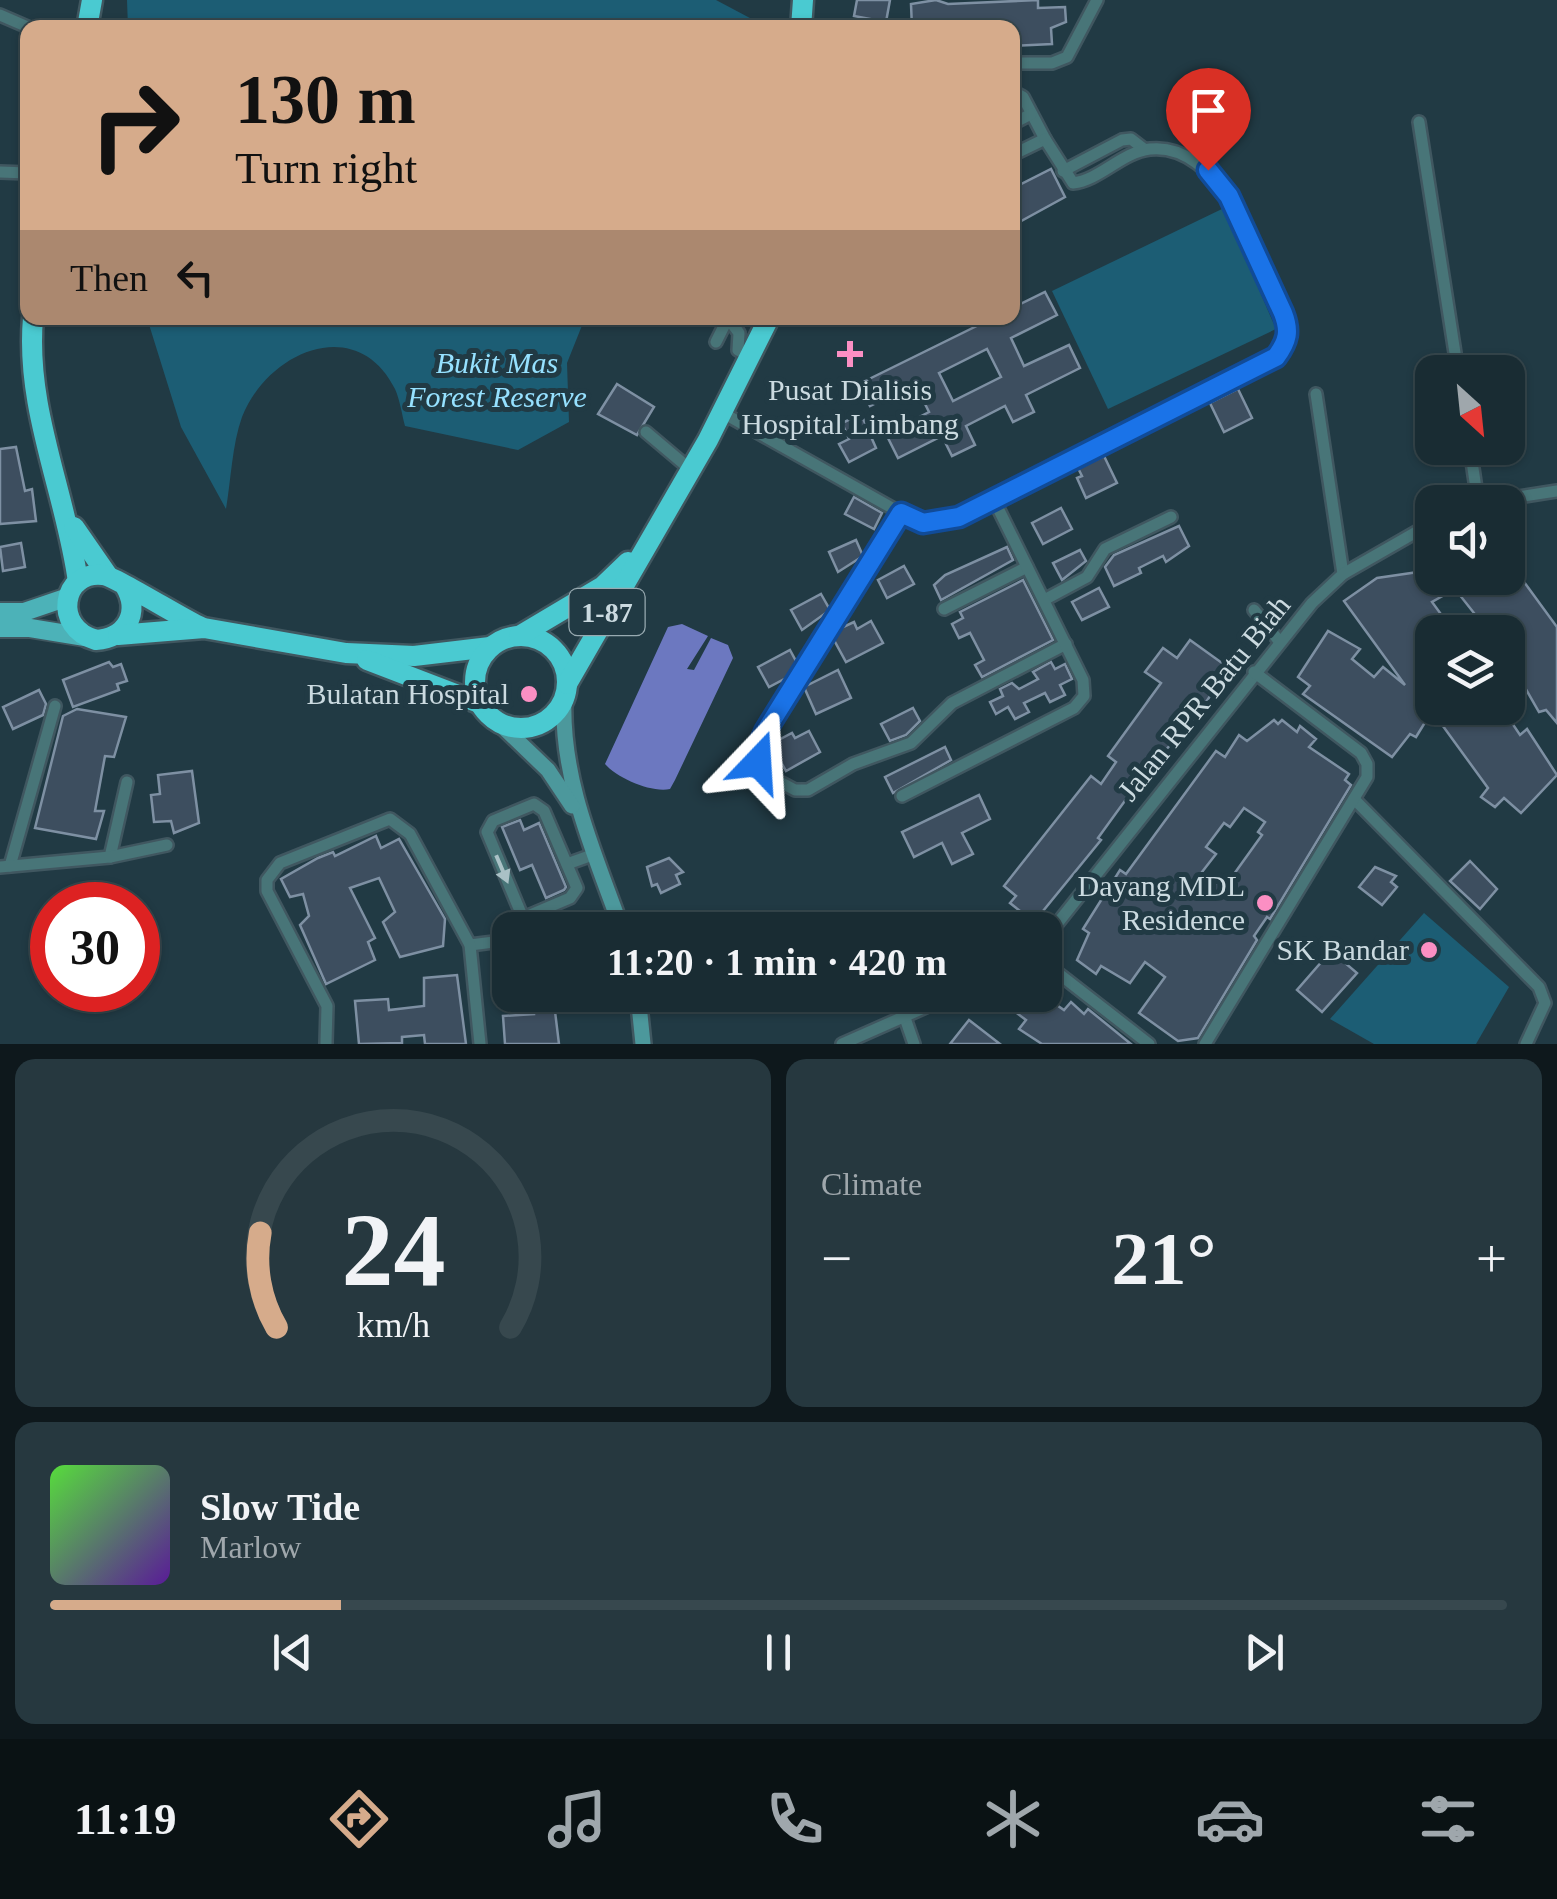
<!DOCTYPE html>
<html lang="en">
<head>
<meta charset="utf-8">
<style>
  body { margin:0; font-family:Georgia,serif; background:#26383f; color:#f1f3f6; height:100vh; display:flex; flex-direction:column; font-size:38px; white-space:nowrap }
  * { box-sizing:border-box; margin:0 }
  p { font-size:32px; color:#9fa7ac }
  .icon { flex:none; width:55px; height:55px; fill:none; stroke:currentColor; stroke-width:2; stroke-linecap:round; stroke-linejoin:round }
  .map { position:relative; height:1044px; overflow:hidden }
  .sheet { display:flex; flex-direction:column; gap:15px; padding:15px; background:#0e181c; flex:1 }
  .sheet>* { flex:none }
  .banner { position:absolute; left:20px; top:20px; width:1000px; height:305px; border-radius:20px; box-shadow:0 2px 8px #0004,0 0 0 2px #37484e; background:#d6ab8b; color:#111; overflow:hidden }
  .needle { width:65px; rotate:153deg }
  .fabs { position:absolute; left:1415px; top:355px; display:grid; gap:20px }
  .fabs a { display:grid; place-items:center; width:110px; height:110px; border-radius:20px; background:#192c33; box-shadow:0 2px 8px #0004,0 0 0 2px #37484e; font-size:50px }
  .speed { position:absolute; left:30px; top:882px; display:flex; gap:20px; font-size:50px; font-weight:700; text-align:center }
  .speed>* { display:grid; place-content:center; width:130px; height:130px; border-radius:50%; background:#192c33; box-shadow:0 2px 8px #0004,0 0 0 2px #37484e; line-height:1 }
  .speed .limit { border:15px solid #d22; background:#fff; color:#111 }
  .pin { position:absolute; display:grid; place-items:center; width:85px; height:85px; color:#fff; margin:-102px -42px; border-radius:50% 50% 50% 0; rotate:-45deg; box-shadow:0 0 10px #0007 }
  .pin .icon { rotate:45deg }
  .me { position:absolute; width:110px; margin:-55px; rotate:20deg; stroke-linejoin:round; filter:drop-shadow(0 0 8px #0008) }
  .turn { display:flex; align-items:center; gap:35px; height:210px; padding:0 50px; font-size:45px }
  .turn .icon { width:130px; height:130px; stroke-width:2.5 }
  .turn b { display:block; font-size:70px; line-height:85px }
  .then { display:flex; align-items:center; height:95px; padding:0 50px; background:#0003; gap:20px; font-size:38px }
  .big { font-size:75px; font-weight:800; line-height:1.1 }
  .sheet .card { flex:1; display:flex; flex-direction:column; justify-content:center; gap:15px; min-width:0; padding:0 35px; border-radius:20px; background:#26383f }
  .sheet .dial { align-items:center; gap:0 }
  .dial svg { height:260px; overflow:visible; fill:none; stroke:#37484e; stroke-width:7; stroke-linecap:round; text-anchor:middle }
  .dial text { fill:#f1f3f6; stroke:none }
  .song { display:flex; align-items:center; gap:30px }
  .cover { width:120px; height:120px; border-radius:15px; background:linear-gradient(135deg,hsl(110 70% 55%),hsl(270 70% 35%)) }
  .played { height:10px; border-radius:5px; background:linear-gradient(90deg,#d6ab8b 20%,#37484e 20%) }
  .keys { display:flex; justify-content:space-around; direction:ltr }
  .heat { display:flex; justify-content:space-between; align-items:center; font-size:55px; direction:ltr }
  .sheet .tiles { flex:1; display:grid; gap:15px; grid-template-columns:1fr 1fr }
  .card:last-child { grid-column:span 2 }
  .trip { position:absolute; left:492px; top:912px; width:570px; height:100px; border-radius:20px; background:#192c33; box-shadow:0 2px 8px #0004,0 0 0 2px #37484e; font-weight:800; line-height:100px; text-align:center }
  .dock { display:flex; height:160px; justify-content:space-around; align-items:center; background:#0a1214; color:#9fa7ac }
  .dock .icon { width:70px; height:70px }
  .dock .on { color:#d6ab8b }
  .dock b { font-size:45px; color:#f1f3f6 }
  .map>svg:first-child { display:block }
  .green { fill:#1c5d74 }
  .water { fill:#6c78c0 }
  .building { fill:#3d4e5f; stroke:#7e90a3; stroke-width:2.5; fill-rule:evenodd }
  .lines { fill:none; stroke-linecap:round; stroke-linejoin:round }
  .street-casing { stroke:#405760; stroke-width:16 }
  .secondary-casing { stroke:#405760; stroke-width:20 }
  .primary-casing { stroke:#405760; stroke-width:22 }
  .highway-casing { stroke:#405760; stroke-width:25 }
  .street { stroke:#487578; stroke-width:11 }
  .secondary { stroke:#4c989c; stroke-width:15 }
  .primary { stroke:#4cb2b8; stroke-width:18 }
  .highway { stroke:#4acad1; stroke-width:20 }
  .oneway { fill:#aac1c6 }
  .route-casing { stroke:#114b97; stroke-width:25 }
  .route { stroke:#1a73e8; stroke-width:18 }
  .poi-dot { fill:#fb8fc3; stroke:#213a44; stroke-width:4 }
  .labels { text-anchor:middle; stroke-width:10; stroke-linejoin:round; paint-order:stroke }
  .shield { fill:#213a44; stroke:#98aab1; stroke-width:2.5 }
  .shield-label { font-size:28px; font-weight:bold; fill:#cbdae0 }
  .park-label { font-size:30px; font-style:italic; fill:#96e1ff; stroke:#213a44 }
  .poi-label { font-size:30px; fill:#cbdae0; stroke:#213a44; text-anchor:end }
  .street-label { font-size:30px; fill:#cbdae0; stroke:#213a44 }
</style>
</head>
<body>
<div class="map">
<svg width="1557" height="1044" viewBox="0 0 1557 1044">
  <rect width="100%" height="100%" fill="#213a44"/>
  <!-- green -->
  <g class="green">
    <polygon points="127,0 716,0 767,27 128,28"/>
    <polygon points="1224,208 1276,329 1108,409 1052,291"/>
    <path d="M147,318h438l-18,45 2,59 -51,28 -113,-24c-3,-11 -5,-26 -10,-37 -38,-76 -127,-38 -153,28 -10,28 -11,63 -16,92l-45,-82z"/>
    <polygon points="1424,913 1509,987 1476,1044 1374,1044 1330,1019"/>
  </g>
  <!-- water -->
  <path class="water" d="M682,624l26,12 -21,33 7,1 17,-32 17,7 5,13 -58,122 -5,9c-19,4 -53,-11 -65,-25l63,-137z"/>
  <!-- building -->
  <g class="building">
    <polygon points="857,0 890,0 886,22 854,16"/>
    <polygon points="936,0 948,4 1038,0 1038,8 1065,7 1066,22 1051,28 1052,44 1012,46 1012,28 912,28 911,4"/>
    <polygon points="1012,168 1021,184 1051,169 1065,197 1012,226"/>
    <path d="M1045,292l12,23 -46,23 13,28 45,-21 11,23 -54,27 8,17 -21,10 -8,-16 -39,20 9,19 -23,11 -10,-20 -44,22 -12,-24 43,-22 -14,-28 -45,22 -11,-22 134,-66h19v-10zM987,349l14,28 -48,24 -14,-28z"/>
    <polygon points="617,384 654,407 637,435 598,414"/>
    <polygon points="1238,389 1252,418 1224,432 1210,403"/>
    <polygon points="861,414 876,448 849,462 839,444 849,439 842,423"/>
    <polygon points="16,447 25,491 32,489 36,521 0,524 0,449"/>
    <polygon points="1104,456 1117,483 1086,498 1077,478 1082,476 1078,468"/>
    <polygon points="854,497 882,513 874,529 845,514"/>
    <polygon points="1061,508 1072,529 1043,544 1032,523"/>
    <polygon points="1179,526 1189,546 1166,562 1163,556 1139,568 1141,573 1114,586 1105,567 1114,555"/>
    <polygon points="856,540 863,556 838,572 829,552"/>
    <polygon points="21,543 25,567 3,571 0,547"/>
    <polygon points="1007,547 1013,560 941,600 934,585 945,575"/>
    <polygon points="1080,550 1086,561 1062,580 1053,563"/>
    <polygon points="1508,560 1557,627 1557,723 1546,710 1539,712 1508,658 1508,632 1489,632 1455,589 1432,602 1454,632 1432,632 1432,708 1502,708 1520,735 1527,729 1557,775 1521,813 1504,798 1495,807 1481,797 1488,788 1432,711 1416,737 1410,734 1392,757 1303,694 1310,686 1298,677 1328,631 1360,649 1352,659 1374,677 1383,667 1405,685 1344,601 1377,578 1432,570 1432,578 1508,578"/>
    <polygon points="904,566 914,584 887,598 878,580"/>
    <polygon points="1023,580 1053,640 982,677 975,665 984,660 970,633 959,638 952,624 963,618 960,612"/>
    <polygon points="1099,588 1109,607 1082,620 1072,602"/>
    <polygon points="821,594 830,610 802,630 791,610"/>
    <polygon points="871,621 883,643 846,662 834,640 841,628 854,622 857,629"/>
    <polygon points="1190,640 1229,668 1198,714 1164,752 1136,793 1132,791 1098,838 1101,840 1034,922 1010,903 1016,896 1004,886 1091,776 1101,784 1116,762 1108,756 1161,683 1145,672 1163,648 1177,658"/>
    <polygon points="790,650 797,663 788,677 769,687 758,667"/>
    <polygon points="109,662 113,667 121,664 127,681 117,684 119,690 73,707 63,680"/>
    <polygon points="1051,662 1055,669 1065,664 1072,679 1060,685 1065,695 1050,702 1045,693 1024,703 1029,712 1015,719 1008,707 996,714 990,702 1003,696 1000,689 1012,683 1019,689 1038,679 1033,672"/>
    <polygon points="838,670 851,698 816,714 804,687"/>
    <polygon points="39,690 46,704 43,715 13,729 3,707"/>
    <polygon points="913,708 920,721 906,735 890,741 881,724"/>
    <polygon points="77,709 126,717 114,757 105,756 95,811 104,811 96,839 35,828 63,716"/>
    <path d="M1274,720l4,4 4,-4 15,12 3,-6 16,13 -7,8 40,27 -4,6 6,5 -81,134 -3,-2 -13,19 3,4 -59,98 -20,3 -39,-28 26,-36 -20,-15 -15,21 -29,-17 -5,8 -19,-14 12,-27 -6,-4 37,-59 6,4 90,-123 9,6 14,-22 8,6zM1244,808l21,14 -7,10 4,3 -38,53 -22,-16 14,-18 -10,-7 18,-24 6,4z"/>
    <polygon points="809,731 820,752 786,771 771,744 792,733 795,738"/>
    <polygon points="945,747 951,760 893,793 885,777"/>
    <polygon points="192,771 199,823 174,833 171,821 154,822 151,795 160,794 158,775"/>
    <polygon points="979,795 990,819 962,833 973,854 952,864 942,843 914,857 902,832"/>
    <polygon points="520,820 524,830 539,823 566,887 564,890 546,898 532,865 520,870 502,827"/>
    <polygon points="376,836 381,848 399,839 445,919 443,946 400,957 383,922 395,912 379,878 350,888 375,938 368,942 375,960 326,984 300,925 309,916 303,894 290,897 281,879 318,858 333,852 335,856"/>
    <polygon points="669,858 683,872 676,875 680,884 661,893 657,884 652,886 647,867"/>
    <polygon points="1470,861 1497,889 1480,909 1450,881"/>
    <polygon points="1375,867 1396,876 1391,882 1397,887 1382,905 1359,887"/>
    <polygon points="1331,951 1357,973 1322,1012 1297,990"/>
    <polygon points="457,975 466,1044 425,1044 424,1035 402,1037 402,1043 359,1044 355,1001 388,999 389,1010 424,1006 424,978"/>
    <polygon points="532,995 553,995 559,1044 505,1044 503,1016 534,1014"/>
    <polygon points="1024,995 1039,1005 1045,997 1064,1010 1071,1002 1084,1014 1088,1009 1131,1044 1042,1044 1019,1029 1026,1020 1014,1011"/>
    <polygon points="969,1020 1000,1044 950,1044"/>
  </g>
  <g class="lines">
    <defs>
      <g id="street">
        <polyline points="0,15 30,28"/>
        <polyline points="1012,63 1052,63 1067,57 1097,0"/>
        <polyline points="1012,91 1023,97 1045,139 1012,155"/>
        <polyline points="1419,122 1458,372"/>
        <polyline points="1012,124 1031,114"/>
        <polyline points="1063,171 1122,140 1131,139 1144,149"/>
        <polyline points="0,172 28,173"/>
        <polyline points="728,318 739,333 738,350 752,357"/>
        <polyline points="716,342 728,318"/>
        <polyline points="1316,394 1343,574"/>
        <path d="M723,413l178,100 22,10 19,-2 334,-164 12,-30c-22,-56 -63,-186 -138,-178 -28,3 -50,31 -77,34l-28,-44"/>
        <polyline points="646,432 691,470"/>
        <polyline points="1470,448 1478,502"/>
        <polyline points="1485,502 1557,491"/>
        <polyline points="901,513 767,730 757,750 765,774 795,790 808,790 853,764 911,743 952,703 1066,644"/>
        <polyline points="1044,600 1087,577 1105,549 1171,517"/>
        <polyline points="944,609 1027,567"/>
        <polyline points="1254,610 1279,641"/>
        <polyline points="902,796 1074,708 1084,696 1083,680 993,498"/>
        <polyline points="1354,799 1539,987 1545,1003 1526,1044"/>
        <polyline points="110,857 127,782"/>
        <polyline points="567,864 595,854"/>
        <polyline points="10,866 55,706"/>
        <polyline points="0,867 110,857 167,845"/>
        <polyline points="523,918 570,898 577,888 544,811 534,804 493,821 487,832 523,918 523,930"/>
        <polyline points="1045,939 1312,603 1343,574 1432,523"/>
        <polyline points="470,945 510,940"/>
        <polyline points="1045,963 1149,1044"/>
        <polyline points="905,1018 914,1044"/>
        <polyline points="326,1043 327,1006 267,891 267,880 280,863 390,819 410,834 470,945 480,1044"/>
        <polyline points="842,1044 953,995"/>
        <polyline points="1205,1044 1367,777 1367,764 1361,753 1254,672"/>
      </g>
      <g id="secondary">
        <path d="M564,699c-3,82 31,155 58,231"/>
        <polyline points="500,724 548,770 572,806"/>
        <polyline points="638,995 643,1044"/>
      </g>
      <g id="primary">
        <polyline points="0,612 24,612 68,597"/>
        <polyline points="0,628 30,628 85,637"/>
      </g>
      <g id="highway">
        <polyline points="87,28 92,0"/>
        <polyline points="801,28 803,0"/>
        <path d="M33,318c-8,91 33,175 45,264"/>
        <polyline points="74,527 108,576"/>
        <path d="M125,586c16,27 1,52 -29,54 -44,-12 -34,-70 7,-65 11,1 80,44 98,52"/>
        <polyline points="118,635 204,628 346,653 414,656 490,647"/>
        <circle cx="521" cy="682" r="46"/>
        <polyline points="519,636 603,586 628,562"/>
        <polyline points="367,660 479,703"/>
        <polyline points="567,684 708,440 769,318"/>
      </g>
    </defs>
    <!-- street casing -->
    <use href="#street" class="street-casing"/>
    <!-- secondary casing -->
    <use href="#secondary" class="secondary-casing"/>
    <!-- primary casing -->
    <use href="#primary" class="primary-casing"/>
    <!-- highway casing -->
    <use href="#highway" class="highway-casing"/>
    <!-- street -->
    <use href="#street" class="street"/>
    <!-- secondary -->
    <use href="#secondary" class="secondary"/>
    <!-- primary -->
    <use href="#primary" class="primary"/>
    <!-- highway -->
    <use href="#highway" class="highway"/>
  </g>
  <!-- one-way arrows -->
  <defs><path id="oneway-solid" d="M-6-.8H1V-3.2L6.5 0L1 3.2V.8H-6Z" transform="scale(2.5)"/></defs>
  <use class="oneway" href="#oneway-solid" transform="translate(502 869) rotate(67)"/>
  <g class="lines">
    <defs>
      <path id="route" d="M758,762l-1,-12 9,-20 135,-217 22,10 36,-6 317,-160c12,-16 14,-26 7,-44l-54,-117 -21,-26"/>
    </defs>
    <!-- route casing -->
    <use href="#route" class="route-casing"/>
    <!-- route -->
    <use href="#route" class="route"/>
  </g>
  <!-- markers -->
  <g class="poi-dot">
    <path d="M845 339h10v10h10v10h-10v10h-10v-10h-10v-10h10z"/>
    <circle cx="529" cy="694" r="10"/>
    <circle cx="1265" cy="903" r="10"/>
    <circle cx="1429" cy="950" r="10"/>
  </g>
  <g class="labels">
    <!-- shield labels -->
    <rect class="shield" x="569.5" y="589" width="75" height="46" rx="8"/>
    <g class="shield-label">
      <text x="607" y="622">1-87</text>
    </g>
    <!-- park labels -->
    <g class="park-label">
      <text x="497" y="373">Bukit Mas<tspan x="497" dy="34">Forest Reserve</tspan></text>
    </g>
    <!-- poi labels -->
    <g class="poi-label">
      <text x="850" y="400" text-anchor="middle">Pusat Dialisis<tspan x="850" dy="34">Hospital Limbang</tspan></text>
      <text x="509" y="704">Bulatan Hospital</text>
      <text x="1245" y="896">Dayang MDL<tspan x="1245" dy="34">Residence</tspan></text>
      <text x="1409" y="960">SK Bandar</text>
    </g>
    <!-- street labels -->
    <g class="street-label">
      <text transform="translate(1204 698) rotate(-51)" y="10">Jalan RPR Batu Biah</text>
    </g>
  </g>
</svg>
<div class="fabs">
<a><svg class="needle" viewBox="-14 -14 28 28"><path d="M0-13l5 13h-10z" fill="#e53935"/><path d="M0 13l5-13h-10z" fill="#9fa7ac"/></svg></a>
<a><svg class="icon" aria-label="sound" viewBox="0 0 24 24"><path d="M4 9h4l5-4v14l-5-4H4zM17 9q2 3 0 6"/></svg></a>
<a><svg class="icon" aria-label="layers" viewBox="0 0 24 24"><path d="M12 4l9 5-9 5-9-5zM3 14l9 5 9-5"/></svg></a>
</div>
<div class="speed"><div class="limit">30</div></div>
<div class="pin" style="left:1208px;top:170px;background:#d93025"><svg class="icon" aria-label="arrive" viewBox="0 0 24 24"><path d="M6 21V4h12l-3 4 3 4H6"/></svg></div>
<svg class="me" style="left:758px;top:762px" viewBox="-20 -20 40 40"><path d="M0-17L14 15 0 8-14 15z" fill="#1a73e8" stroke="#fff" stroke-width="4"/></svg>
<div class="trip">11:20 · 1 min · 420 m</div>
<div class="banner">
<div class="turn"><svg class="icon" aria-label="right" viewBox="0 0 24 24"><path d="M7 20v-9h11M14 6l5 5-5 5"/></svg><div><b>130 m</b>Turn right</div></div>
<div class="then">Then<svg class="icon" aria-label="left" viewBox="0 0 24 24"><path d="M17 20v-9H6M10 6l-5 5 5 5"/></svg></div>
</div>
</div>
<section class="sheet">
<div class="tiles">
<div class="card dial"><svg viewBox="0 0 100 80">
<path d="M14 69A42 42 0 1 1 86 69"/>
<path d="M14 69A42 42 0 0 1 9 40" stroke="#d6ab8b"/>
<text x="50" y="56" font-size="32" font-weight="700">24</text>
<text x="50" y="72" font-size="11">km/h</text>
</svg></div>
<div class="card"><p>Climate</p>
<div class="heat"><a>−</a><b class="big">21°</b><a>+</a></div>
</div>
<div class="card">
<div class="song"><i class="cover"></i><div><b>Slow Tide</b><p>Marlow</p></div></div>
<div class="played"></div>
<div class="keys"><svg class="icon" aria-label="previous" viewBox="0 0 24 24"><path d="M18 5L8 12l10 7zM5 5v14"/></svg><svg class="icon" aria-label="pause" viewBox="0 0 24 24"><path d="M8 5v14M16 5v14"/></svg><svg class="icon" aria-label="next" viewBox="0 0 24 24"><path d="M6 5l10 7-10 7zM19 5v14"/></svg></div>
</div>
</div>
</section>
<nav class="dock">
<b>11:19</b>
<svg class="icon on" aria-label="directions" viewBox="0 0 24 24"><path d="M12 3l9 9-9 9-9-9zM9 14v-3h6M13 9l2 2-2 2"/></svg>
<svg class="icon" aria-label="music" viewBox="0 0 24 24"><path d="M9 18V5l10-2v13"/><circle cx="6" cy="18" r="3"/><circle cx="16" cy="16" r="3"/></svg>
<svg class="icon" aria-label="phone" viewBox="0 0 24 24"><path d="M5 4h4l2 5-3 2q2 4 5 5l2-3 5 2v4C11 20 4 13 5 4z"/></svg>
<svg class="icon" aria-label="climate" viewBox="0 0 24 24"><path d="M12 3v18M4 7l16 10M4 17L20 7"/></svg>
<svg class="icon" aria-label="car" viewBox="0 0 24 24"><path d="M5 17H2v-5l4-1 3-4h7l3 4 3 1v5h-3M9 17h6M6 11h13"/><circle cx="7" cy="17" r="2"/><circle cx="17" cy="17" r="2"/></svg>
<svg class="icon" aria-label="filters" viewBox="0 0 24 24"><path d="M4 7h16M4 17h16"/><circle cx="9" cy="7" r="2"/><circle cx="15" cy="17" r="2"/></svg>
</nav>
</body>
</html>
